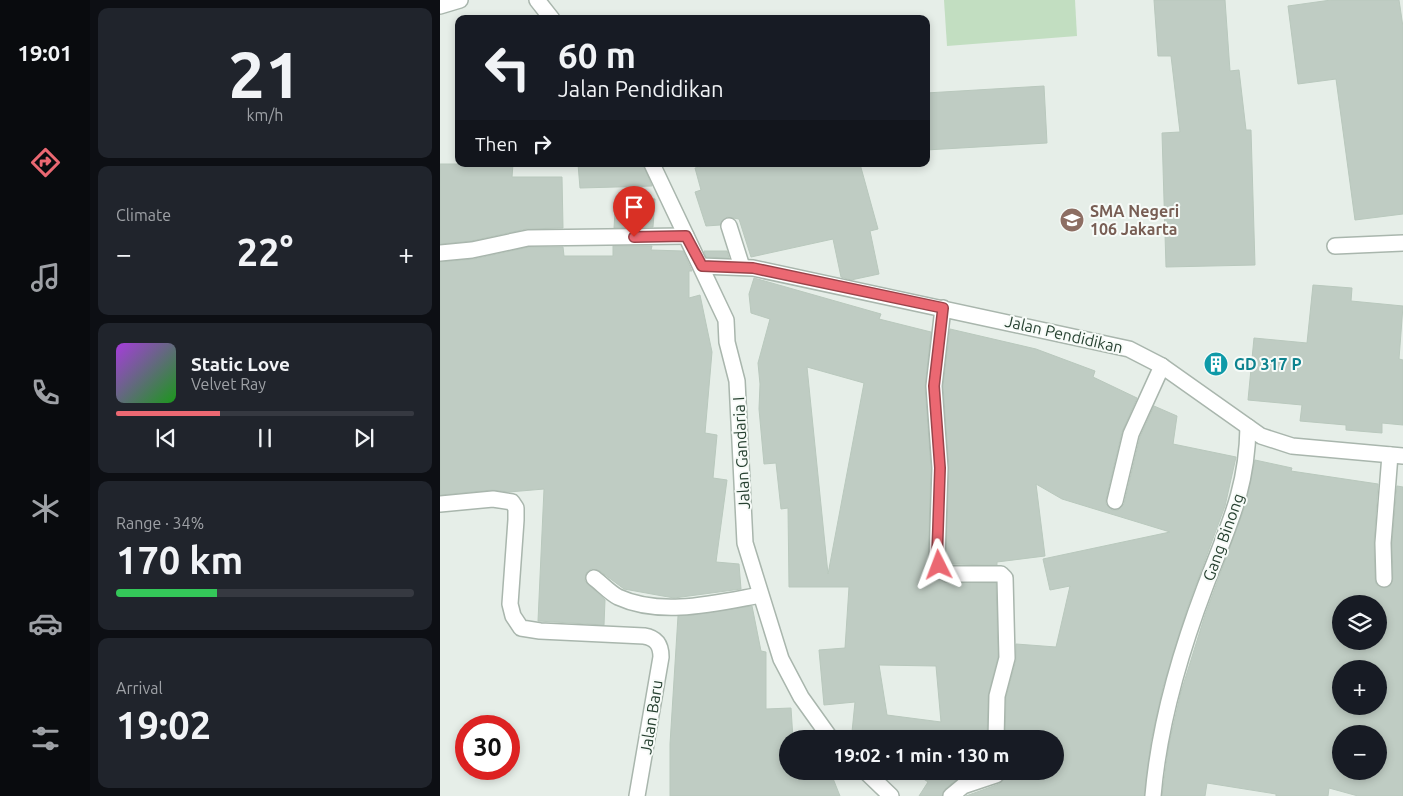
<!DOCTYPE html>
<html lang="en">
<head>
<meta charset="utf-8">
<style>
  body { margin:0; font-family:Ubuntu,sans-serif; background:#20242c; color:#f1f3f6; height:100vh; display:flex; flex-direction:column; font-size:19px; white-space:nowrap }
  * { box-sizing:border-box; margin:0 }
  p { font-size:16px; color:#9ea1a6 }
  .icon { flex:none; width:28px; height:28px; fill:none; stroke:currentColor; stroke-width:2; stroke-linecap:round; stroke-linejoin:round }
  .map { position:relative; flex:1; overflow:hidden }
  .drawer { display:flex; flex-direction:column; gap:8px; padding:8px; background:#0d0f14; width:350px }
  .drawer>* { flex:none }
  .guide { position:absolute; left:15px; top:15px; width:475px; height:152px; border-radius:10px; box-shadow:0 2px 8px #0003; background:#171b24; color:#f1f3f6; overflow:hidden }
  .fabs { position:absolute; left:892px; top:595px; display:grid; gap:10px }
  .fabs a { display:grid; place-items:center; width:55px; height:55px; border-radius:50%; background:#171b24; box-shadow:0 2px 8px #0003; font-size:25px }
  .speed { position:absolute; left:15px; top:715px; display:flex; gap:10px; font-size:25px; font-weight:700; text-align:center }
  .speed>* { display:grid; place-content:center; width:65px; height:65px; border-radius:50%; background:#171b24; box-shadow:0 2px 8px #0003; line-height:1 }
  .speed .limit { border:8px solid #d22; background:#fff; color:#111 }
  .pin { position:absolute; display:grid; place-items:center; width:42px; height:42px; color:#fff; margin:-51px -21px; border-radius:50% 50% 50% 0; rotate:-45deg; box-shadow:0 0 5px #0007 }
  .pin .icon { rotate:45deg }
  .me { position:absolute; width:55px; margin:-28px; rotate:357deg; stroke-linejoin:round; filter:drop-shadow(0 0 4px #0008) }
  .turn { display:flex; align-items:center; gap:18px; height:105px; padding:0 20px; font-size:22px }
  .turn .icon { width:65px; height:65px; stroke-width:2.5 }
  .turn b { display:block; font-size:35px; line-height:42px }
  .then { display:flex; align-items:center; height:48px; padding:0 20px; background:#0003; gap:10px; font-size:19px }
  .big { font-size:38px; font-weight:700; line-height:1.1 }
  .drawer .card { flex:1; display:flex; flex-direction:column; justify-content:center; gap:8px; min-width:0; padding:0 18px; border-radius:10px; background:#20242c }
  .drawer .dial { align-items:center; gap:0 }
  .dial b { font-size:65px; line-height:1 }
  .song { display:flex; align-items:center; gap:15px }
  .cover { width:60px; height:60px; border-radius:8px; background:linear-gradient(135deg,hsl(280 70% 55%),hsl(120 70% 35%)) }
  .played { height:5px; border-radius:2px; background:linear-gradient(90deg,#eb6872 35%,#363941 35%) }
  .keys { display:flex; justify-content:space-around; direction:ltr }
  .heat { display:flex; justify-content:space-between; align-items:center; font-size:28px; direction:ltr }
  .charge { height:8px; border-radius:4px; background:linear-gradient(90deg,#34c759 34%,#363941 0) }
  .trip { position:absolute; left:339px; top:730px; width:285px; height:50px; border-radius:25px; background:#171b24; box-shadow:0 2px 8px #0003; font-weight:700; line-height:50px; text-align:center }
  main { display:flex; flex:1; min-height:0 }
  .menu { display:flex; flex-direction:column; width:90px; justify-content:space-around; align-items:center; background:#090b0e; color:#9ea1a6 }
  .menu .icon { width:35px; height:35px }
  .menu .active { color:#eb6872 }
  .menu b { font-size:22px; color:#f1f3f6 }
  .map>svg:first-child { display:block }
  .green { fill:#c2dec1 }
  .building { fill:#bfccc3; stroke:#b9c8bd; fill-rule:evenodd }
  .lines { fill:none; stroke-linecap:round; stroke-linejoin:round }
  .lane-casing { stroke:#a9b6ad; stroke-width:18 }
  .street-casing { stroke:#a9b6ad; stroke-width:18 }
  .lane { stroke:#fff; stroke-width:15 }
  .street { stroke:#fff; stroke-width:15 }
  .route-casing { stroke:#99444a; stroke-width:12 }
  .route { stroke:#eb6872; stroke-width:9 }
  .labels { text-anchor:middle; stroke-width:4; stroke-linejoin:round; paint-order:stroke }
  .education-label { font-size:16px; font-weight:bold; fill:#785e54; stroke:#f7fbf8; text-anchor:start }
  .street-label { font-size:16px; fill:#264030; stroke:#f7fbf8 }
  .culture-label { font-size:16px; font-weight:bold; fill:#0d838f; stroke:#f7fbf8; text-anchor:start }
</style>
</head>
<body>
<main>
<nav class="menu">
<b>19:01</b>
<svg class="icon active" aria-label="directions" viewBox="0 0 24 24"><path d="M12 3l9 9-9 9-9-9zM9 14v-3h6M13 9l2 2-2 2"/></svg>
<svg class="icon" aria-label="music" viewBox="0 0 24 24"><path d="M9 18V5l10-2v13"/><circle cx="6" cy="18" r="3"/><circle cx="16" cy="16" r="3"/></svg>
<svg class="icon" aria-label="phone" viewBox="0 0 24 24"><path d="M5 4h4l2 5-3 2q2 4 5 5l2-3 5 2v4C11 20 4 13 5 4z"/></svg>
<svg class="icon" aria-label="climate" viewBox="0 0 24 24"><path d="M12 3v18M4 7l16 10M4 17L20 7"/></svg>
<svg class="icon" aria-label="car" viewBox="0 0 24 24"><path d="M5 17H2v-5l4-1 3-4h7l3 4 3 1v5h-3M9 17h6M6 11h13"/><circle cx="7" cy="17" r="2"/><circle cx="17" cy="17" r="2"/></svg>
<svg class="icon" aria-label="filters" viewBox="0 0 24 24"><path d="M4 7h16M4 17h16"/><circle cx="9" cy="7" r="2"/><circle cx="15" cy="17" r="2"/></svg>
</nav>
<section class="drawer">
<div class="card dial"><b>21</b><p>km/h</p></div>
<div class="card"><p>Climate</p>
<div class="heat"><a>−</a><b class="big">22°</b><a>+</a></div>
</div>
<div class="card">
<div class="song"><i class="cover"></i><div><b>Static Love</b><p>Velvet Ray</p></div></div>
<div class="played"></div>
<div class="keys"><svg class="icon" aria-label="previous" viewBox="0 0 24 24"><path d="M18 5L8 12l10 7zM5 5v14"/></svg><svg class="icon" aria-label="pause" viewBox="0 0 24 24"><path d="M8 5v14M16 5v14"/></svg><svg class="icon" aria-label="next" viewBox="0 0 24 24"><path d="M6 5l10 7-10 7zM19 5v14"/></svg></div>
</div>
<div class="card"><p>Range · 34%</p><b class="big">170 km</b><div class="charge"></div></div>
<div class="card"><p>Arrival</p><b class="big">19:02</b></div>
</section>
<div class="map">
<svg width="963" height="796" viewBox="0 0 963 796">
  <rect width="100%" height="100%" fill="#e6eee8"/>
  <!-- green -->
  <polygon class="green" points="504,0 635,0 637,36 507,46"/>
  <!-- building -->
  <g class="building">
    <polygon points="714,0 785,0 790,71 799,70 806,130 811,130 815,265 726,267 722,133 740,132 731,56 718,56"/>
    <polygon points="891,0 959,0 963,27 963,214 915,220 896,79 858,84 848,6"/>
    <polygon points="604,86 607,143 486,150 486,93"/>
    <polygon points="0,164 73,164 72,177 122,177 123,228 86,229 31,241 0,244"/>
    <polygon points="138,164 203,164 212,186 140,188"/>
    <polygon points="272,164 420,164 438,229 430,231 439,274 411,280 401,277 393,239 311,257 299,219 287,217 280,225 266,226 255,192 261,190 255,168"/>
    <polygon points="176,196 215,199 213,227 174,228"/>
    <polygon points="173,246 212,246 211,250 243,251 252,271 249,271 249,298 260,295 272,352 265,433 277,435 273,478 287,480 276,562 299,564 301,589 234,598 184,589 160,571 151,569 146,573 145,581 165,600 164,625 98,621 104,489 69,492 52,490 0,495 0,262 34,259 89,247 123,247 124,256 173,256"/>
    <polygon points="264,251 287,251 289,258 266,257"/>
    <path d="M314,278l127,36 -2,5 52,13 -6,55 6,81 -3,91 6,15 9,8 53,1 2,74 -10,39 -1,43h-125l-10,-7 3,-30 -31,3 -5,-55 26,-2 4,-61h-60l-1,-79 -7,1 -5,-46 -12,1 -5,-55 1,-25 -2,-21 12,-44 -19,-6 -2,-19zM367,367l57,16 -36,191zM439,665l57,1 5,56 -54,-7z"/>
    <polygon points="873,285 912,288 911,301 963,306 959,359 963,360 963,425 942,423 942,433 906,430 906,425 860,421 862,405 808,400 814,338 867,343"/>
    <polygon points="510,329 596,349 655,371 653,377 697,398 682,432 666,499 666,504 672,510 678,510 684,504 700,437 714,406 737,416 733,444 796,457 785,506 747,609 723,687 711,741 704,796 526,796 559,784 568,771 615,771 615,739 565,739 566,697 576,660 576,644 616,647 630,586 610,590 603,559 730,532 622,499 596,484 605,556 557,562 557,565 509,564 506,557 509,467 503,386"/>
    <path d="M815,460l37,8 -1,3 87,13 -4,58 1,37 1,5 8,4 5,-1 4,-8 -1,-36 5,-57 6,1v309h-45l-29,-8 -1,8h-52v-2l-69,-11 -2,13h-43l7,-52 12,-52 24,-77 38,-103zM901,604h38v37h-38zM901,669h38v37h-38zM901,734h38v37h-38z"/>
    <polygon points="312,606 321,651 326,652 326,709 351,708 353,739 348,739 348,771 390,771 400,796 230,796 230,744 238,616"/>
    <polygon points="472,771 538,771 517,779 505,789 502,796 479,796 488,782"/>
  </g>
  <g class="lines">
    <defs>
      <g id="lane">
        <polyline points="895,246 963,243"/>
        <path d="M154,578c8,6 16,15 24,19 43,20 98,6 142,-2"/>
      </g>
      <g id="street">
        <polyline points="97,0 112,19"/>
        <polyline points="0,6 20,0"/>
        <polyline points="212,164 286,320 287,342 297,381 305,543 341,659 361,697 391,739"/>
        <polyline points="289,226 302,267"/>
        <polyline points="0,253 32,250 88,238 246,236"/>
        <polyline points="261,266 313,268 689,349 722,366 821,436 852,446 963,456"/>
        <polyline points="503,308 494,386 500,468 497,559 502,570 508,574 561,574 565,578 567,658 557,696 556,739"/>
        <polyline points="675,501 691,434 722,366"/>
        <path d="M0,504l53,-5 19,3 4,6v12l-6,84 3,12 8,12 19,3 104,5c12,2 17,9 17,21l-24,139"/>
        <polyline points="944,579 943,543 950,455"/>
        <polyline points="425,771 451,796"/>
        <polyline points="511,796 523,786 556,775 559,771"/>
        <path d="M713,796c6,-71 27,-143 52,-209 22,-59 42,-95 43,-160"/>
      </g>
    </defs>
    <!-- lane casing -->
    <use href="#lane" class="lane-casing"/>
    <!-- street casing -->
    <use href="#street" class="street-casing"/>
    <!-- lane -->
    <use href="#lane" class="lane"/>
    <!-- street -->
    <use href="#street" class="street"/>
  </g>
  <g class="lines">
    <defs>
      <polyline id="route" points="194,237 246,236 262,266 313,268 503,308 494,386 500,468 497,559 499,565"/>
    </defs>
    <!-- route casing -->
    <use href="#route" class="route-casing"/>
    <!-- route -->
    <use href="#route" class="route"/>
  </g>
  <!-- icons -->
  <defs>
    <symbol id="school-disc" viewBox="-11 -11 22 22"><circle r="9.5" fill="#8d6e63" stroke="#f7fbf8"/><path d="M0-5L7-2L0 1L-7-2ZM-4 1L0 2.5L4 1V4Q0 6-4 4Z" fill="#fff"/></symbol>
    <symbol id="building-disc" viewBox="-11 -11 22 22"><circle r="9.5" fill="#0f9aa8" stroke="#f7fbf8"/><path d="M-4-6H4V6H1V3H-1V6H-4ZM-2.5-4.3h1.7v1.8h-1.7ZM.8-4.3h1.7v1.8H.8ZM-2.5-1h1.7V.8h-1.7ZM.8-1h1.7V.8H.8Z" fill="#fff"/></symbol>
  </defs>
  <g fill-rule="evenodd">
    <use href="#school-disc" x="618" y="206" width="28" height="28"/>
    <use href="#building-disc" x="762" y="350" width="28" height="28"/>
  </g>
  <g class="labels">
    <!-- education labels -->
    <g class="education-label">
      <text x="650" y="217">SMA Negeri<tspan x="650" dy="18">106 Jakarta</tspan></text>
    </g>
    <!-- street labels -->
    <g class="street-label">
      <text transform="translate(624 334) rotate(13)" y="6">Jalan Pendidikan</text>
      <text transform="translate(301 453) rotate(-93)" y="6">Jalan Gandaria I</text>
      <text transform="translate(783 537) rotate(-70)" y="6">Gang Binong</text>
      <text transform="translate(211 717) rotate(-81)" y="6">Jalan Baru</text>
    </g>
    <!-- culture labels -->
    <g class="culture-label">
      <text x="794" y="370">GD 317 P</text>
    </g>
  </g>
</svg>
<div class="fabs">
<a><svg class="icon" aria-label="layers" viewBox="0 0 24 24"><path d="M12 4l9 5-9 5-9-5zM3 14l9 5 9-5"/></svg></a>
<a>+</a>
<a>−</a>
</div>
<div class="speed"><div class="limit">30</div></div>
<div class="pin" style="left:194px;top:237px;background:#d93025"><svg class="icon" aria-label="arrive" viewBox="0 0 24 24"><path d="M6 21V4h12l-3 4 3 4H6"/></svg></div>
<svg class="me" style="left:499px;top:565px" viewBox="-20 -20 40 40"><path d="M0-17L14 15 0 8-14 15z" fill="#eb6872" stroke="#fff" stroke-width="4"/></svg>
<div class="trip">19:02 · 1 min · 130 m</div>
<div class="guide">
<div class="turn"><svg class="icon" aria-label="left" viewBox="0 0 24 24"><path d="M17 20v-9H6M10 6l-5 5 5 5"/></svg><div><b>60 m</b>Jalan Pendidikan</div></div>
<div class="then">Then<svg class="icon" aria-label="right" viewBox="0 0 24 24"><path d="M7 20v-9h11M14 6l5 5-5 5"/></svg></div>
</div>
</div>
</main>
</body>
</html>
